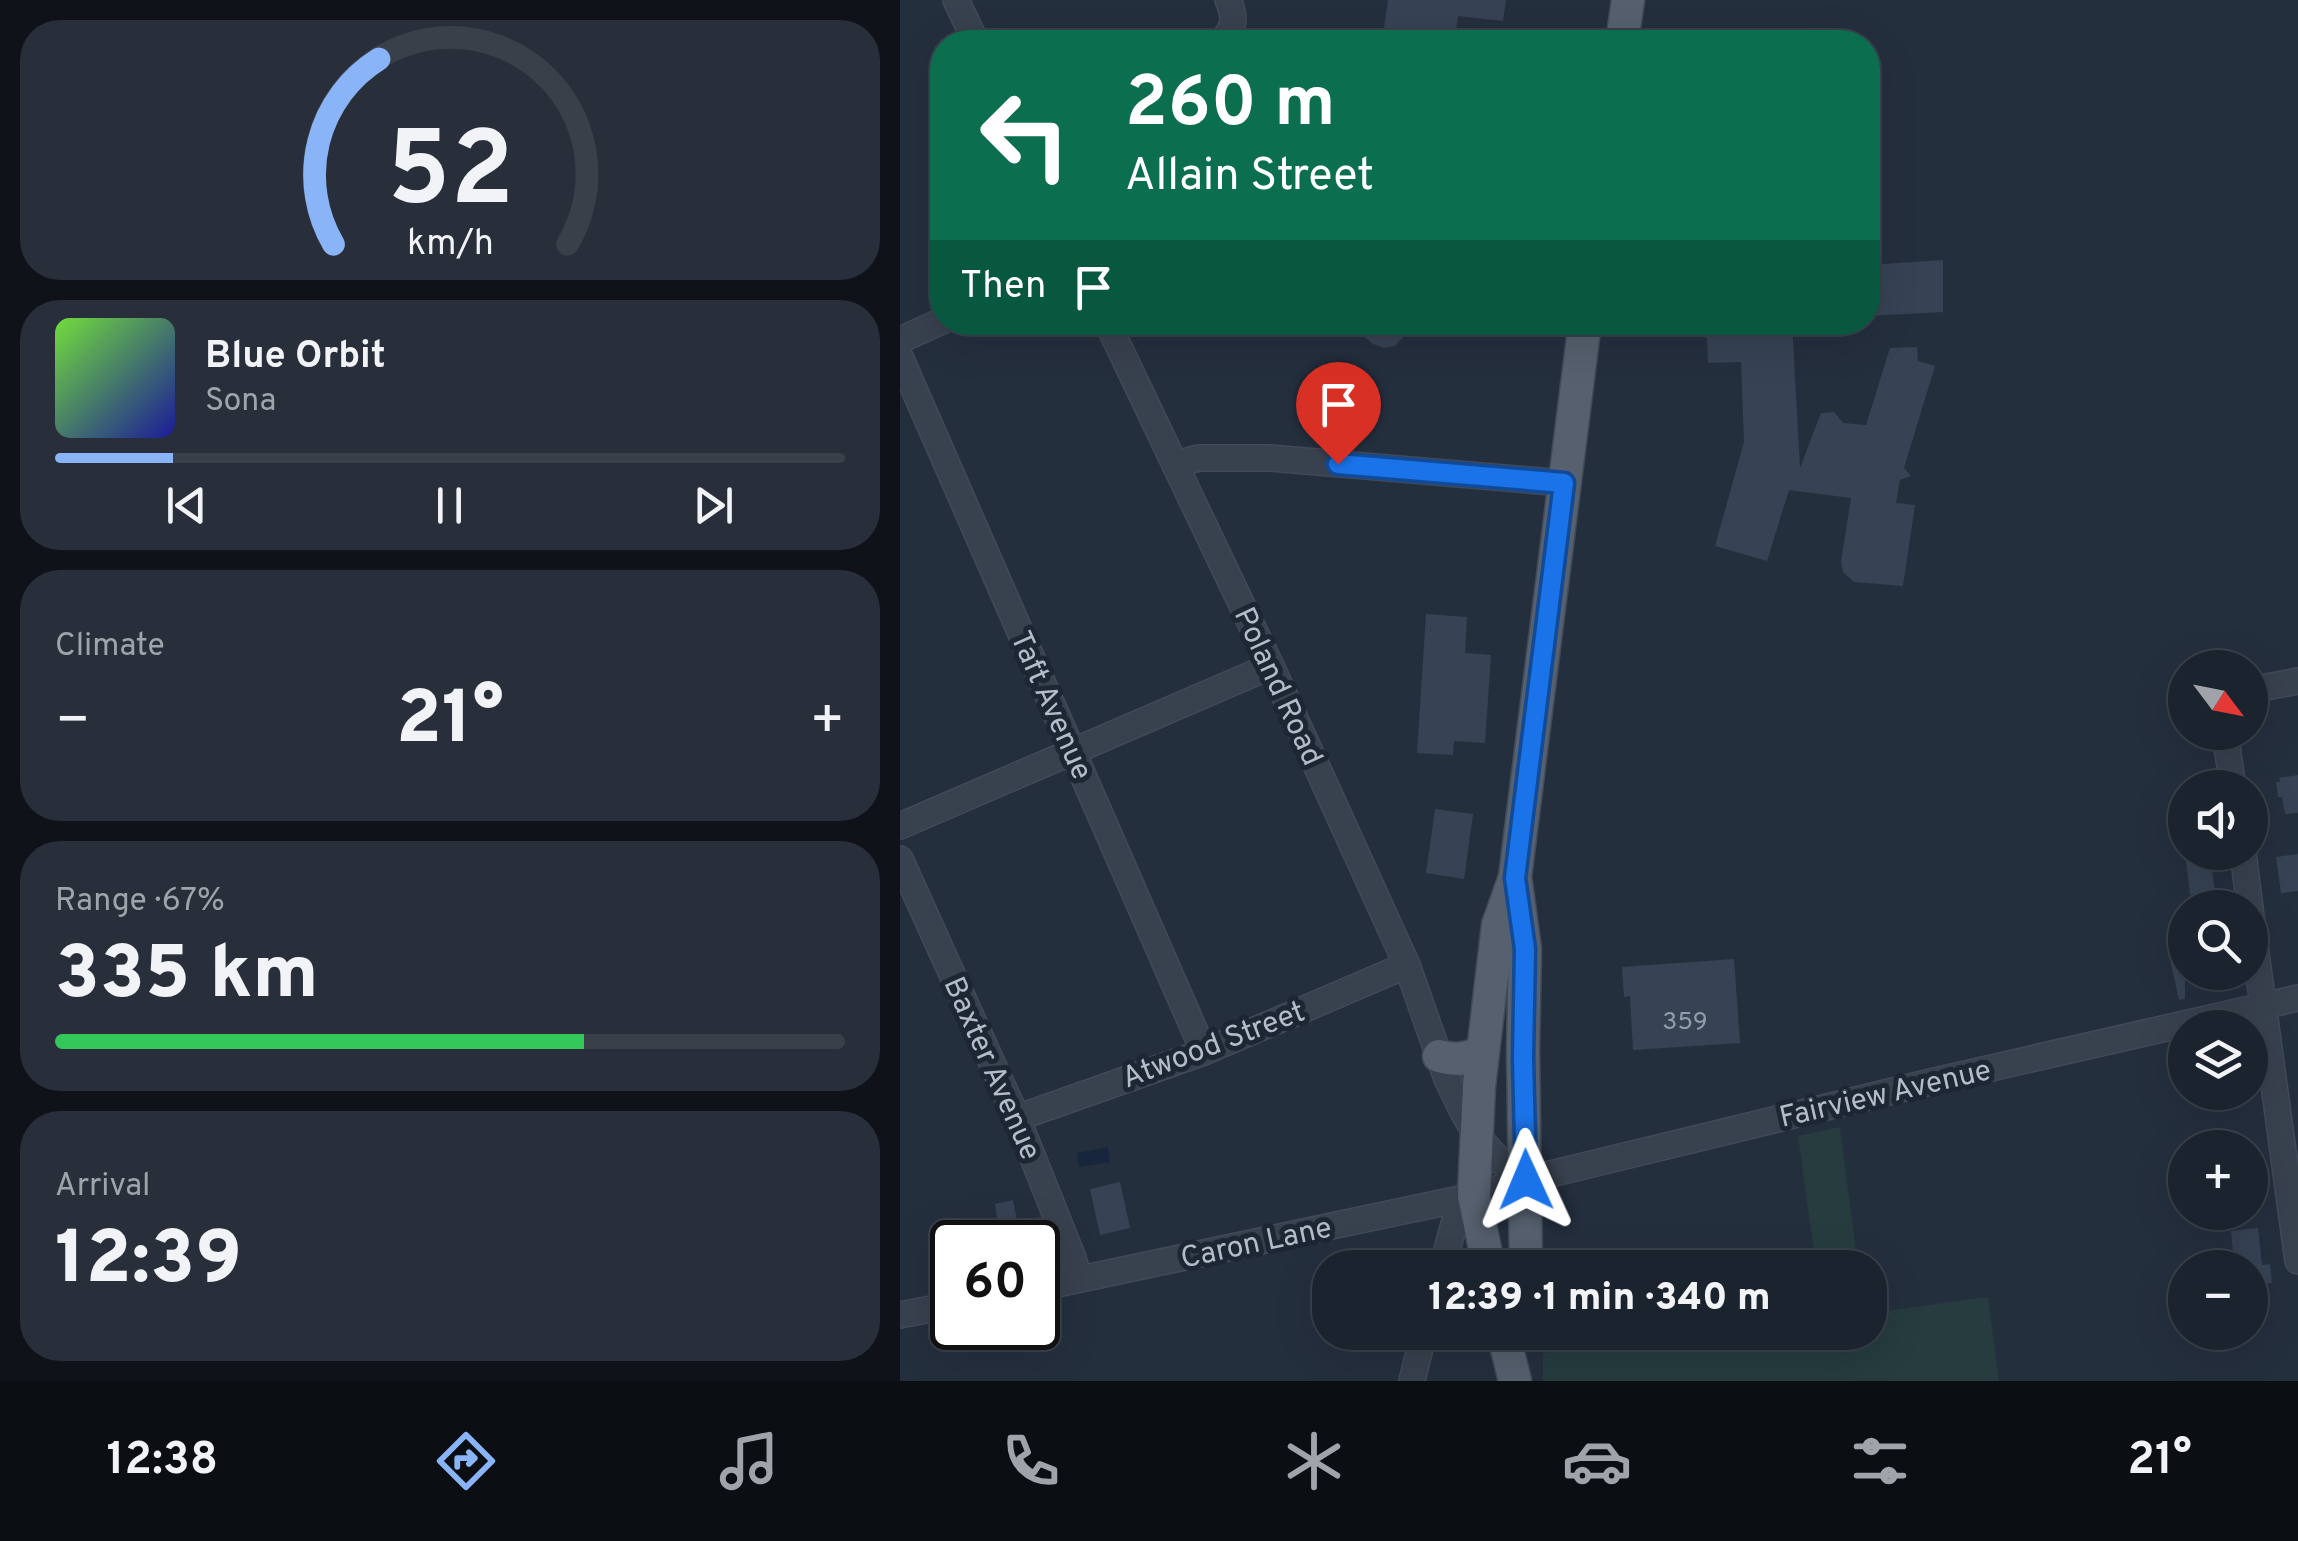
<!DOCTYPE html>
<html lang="en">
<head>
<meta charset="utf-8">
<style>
  body { margin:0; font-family:Overpass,sans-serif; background:#282f3a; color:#f1f3f6; height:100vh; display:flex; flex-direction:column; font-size:38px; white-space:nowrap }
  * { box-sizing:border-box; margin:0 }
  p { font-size:32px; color:#a0a4aa }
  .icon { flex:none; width:55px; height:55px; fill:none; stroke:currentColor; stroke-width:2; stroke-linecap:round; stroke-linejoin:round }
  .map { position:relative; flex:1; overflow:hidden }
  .side { display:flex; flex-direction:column; gap:20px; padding:20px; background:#0f1319; width:900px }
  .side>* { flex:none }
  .top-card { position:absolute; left:30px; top:30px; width:950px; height:305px; border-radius:40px; box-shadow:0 10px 40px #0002,0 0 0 2px #39404a; background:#0b6e4f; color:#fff; overflow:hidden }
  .needle { width:65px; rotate:122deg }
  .fabs { position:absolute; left:1268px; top:650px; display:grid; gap:20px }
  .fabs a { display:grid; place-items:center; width:100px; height:100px; border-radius:50%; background:#1b232e; box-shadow:0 10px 40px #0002,0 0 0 2px #39404a; font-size:50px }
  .speed { position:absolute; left:30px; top:1220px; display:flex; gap:20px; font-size:50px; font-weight:700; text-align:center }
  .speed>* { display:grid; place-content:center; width:130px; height:130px; border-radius:50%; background:#1b232e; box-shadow:0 10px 40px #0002,0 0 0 2px #39404a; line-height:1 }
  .speed .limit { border:5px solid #111; border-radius:15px; background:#fff; color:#111 }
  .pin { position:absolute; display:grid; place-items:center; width:85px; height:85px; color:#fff; margin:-102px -42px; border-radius:50% 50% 50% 0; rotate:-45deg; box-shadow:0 0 10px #0007 }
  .pin .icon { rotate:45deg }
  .me { position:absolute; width:110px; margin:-55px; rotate:359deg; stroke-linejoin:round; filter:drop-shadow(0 0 8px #0008) }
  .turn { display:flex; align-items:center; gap:35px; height:210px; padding:0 30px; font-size:45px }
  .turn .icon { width:130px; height:130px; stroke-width:2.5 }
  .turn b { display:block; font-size:70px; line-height:85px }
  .then { display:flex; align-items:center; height:95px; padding:0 30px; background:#0003; gap:20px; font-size:38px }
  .big { font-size:75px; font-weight:800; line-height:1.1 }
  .side .widget { flex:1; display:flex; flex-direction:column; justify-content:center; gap:15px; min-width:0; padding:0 35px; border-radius:40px; background:#282f3a }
  .side .dial { align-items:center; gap:0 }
  .dial svg { height:260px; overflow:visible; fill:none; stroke:#39404a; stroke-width:7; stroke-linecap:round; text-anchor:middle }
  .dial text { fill:#f1f3f6; stroke:none }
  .song { display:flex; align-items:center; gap:30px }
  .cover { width:120px; height:120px; border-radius:15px; background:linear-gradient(135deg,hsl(100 70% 55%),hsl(240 70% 35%)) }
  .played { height:10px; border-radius:5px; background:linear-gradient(90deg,#8ab4f8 15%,#39404a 15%) }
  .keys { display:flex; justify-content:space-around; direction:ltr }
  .heat { display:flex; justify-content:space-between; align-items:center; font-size:55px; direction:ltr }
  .charge { height:15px; border-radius:8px; background:linear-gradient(90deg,#34c759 67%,#39404a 0) }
  .trip { position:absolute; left:412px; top:1250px; width:575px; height:100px; border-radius:40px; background:#1b232e; box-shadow:0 10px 40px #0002,0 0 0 2px #39404a; font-weight:800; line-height:100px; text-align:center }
  .tabs { display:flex; height:160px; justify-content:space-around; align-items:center; background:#0b0e12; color:#a0a4aa }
  .tabs .icon { width:70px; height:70px }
  .tabs .active { color:#8ab4f8 }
  .tabs b { font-size:45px; color:#f1f3f6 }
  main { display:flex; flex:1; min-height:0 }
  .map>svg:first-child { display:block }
  .green { fill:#263c3f }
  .water { fill:#17263c }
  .building { fill:#364354 }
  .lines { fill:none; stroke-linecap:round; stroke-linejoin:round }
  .minor-casing { stroke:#414a57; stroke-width:28 }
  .major-casing { stroke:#414a57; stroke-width:35 }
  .minor { stroke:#38414e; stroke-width:25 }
  .major { stroke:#56606e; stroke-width:32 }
  .route-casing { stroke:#114b97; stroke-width:25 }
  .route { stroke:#1a73e8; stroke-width:18 }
  .labels { text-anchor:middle; stroke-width:10; stroke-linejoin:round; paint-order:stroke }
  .number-label { font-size:25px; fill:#929caa }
  .street-label { font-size:30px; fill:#b4bcc9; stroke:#1d2633 }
</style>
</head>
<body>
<main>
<section class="side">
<div class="widget dial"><svg viewBox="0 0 100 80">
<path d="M14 69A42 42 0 1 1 86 69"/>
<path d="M14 69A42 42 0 0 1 28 12" stroke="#8ab4f8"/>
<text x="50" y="56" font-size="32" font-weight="700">52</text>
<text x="50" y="72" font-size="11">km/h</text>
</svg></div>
<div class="widget">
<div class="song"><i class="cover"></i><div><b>Blue Orbit</b><p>Sona</p></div></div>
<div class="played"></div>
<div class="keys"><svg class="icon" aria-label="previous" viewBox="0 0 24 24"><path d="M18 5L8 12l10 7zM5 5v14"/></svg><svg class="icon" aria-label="pause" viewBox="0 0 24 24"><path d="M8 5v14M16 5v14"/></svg><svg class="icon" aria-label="next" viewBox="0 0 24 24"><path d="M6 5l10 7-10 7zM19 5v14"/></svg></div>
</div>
<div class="widget"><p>Climate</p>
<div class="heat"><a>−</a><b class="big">21°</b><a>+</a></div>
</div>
<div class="widget"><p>Range · 67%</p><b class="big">335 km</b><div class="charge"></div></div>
<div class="widget"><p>Arrival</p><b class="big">12:39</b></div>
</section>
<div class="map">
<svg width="1398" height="1381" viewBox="0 0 1398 1381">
  <rect width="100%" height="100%" fill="#242f3e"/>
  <!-- green -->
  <g class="green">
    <polygon points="940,1127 958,1267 916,1267 898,1136"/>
    <polygon points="1088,1297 1099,1381 643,1381 643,1353 801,1332 970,1332 970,1313"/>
  </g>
  <!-- water -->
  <polygon class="water" points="208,1147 210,1162 179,1167 177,1153"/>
  <!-- building -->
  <g class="building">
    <polygon points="488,0 606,0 603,21 558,16 554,42 482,42"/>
    <polygon points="1043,260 1043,312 968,316 968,265"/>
    <polygon points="460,322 517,322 495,346 484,348 473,344 462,335"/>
    <polygon points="802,322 892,322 900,468 921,413 934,412 943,423 966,425 990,348 1017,347 1018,361 1035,366 1004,468 1011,476 1000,480 996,503 1015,505 1003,586 954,582 943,572 941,562 951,498 889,490 867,561 815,546 844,442 841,362 808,363 807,338 803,337"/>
    <polygon points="526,614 567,617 565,653 591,655 585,743 554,741 553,755 517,753"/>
    <polygon points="1398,775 1398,813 1385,814 1382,797 1378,797 1376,782 1380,782 1379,778"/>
    <polygon points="535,809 573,814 564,879 526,873"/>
    <polygon points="1285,852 1306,852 1307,855 1310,855 1315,892 1290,895"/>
    <polygon points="1398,854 1398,891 1381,893 1376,857"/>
    <polygon points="1285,956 1285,999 1279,1000 1270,960"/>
    <polygon points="834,959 840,1043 733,1050 730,996 724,997 722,967"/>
    <polygon points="220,1182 230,1228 200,1235 190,1189"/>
    <polygon points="113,1200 117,1220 98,1224 95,1204"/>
    <polygon points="139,1217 150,1243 138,1247 138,1242 131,1242 125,1221"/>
    <polygon points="1358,1228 1362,1265 1370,1264 1372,1283 1350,1286 1350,1268 1348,1268 1347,1262 1334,1263 1331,1231"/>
  </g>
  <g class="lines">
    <defs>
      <g id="minor">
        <polyline points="56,0 76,42"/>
        <path d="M320,42c15,-13 16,-24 8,-42"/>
        <polyline points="207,322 371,666 507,965 547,1079 563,1112 577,1136 599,1160 626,1180"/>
        <polyline points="0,340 42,321"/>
        <polyline points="0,357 304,1052"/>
        <polyline points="275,465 298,458 370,458 664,483"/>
        <polyline points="1350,690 1398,681"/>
        <polyline points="1325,732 1333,788"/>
        <polyline points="0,826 371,666"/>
        <polyline points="1343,852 1350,908"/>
        <polyline points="0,859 117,1118 173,1258 179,1279"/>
        <polyline points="1350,909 1398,1261"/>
        <polyline points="117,1118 304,1052 507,965"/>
        <polyline points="542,1268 556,1217 574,1196"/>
        <polyline points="138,1288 574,1196 626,1180 1030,1082 1398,998"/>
        <polyline points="0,1315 52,1305"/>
        <polyline points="512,1381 524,1332"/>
      </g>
      <g id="major">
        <polyline points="722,42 728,0"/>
        <polyline points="616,883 625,949 623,1049 626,1268"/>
        <path d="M539,1056c17,5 27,3 43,-4"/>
        <polyline points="589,1268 574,1196 579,1086 598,925 615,877 685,322"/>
        <polyline points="603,1332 615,1381"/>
      </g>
    </defs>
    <!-- minor casing -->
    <use href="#minor" class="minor-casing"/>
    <!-- major casing -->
    <use href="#major" class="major-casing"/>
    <!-- minor -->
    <use href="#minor" class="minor"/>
    <!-- major -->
    <use href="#major" class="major"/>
  </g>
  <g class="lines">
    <defs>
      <polyline id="route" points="438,464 664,483 615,878 625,949 623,1058 626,1180"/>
    </defs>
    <!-- route casing -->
    <use href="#route" class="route-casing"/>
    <!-- route -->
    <use href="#route" class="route"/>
  </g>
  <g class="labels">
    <!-- number labels -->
    <g class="number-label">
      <text x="785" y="1029">359</text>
    </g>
    <!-- street labels -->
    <g class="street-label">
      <text transform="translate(379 686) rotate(65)" y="10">Poland Road</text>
      <text transform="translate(152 705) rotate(66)" y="10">Taft Avenue</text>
      <text transform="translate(313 1044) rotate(-21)" y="10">Atwood Street</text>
      <text transform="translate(93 1068) rotate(66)" y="10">Baxter Avenue</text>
      <text transform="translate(985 1093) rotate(-13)" y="10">Fairview Avenue</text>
      <text transform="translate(356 1242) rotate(-12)" y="10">Caron Lane</text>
    </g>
  </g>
</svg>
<div class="fabs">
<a><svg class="needle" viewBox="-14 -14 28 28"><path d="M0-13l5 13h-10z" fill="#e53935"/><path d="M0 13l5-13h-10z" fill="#a0a4aa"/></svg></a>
<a><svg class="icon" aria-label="sound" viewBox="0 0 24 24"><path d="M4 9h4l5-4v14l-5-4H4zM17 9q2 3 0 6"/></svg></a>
<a><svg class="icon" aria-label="search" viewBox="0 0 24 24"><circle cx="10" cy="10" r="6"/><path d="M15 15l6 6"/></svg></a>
<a><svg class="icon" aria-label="layers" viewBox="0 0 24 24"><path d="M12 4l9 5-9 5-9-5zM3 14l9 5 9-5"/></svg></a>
<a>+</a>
<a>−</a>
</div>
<div class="speed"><div class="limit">60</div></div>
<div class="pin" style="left:438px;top:464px;background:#d93025"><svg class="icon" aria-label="arrive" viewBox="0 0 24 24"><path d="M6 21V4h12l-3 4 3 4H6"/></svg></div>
<svg class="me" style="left:626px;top:1180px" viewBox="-20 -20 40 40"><path d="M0-17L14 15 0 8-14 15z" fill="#1a73e8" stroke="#fff" stroke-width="4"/></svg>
<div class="trip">12:39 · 1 min · 340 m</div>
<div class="top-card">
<div class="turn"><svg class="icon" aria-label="left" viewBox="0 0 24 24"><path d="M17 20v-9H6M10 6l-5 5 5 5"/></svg><div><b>260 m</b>Allain Street</div></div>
<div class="then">Then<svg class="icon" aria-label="arrive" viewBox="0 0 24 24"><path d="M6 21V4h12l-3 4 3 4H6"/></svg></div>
</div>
</div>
</main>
<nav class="tabs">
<b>12:38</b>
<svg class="icon active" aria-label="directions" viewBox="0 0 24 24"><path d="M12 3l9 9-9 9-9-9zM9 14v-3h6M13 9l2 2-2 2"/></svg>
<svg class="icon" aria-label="music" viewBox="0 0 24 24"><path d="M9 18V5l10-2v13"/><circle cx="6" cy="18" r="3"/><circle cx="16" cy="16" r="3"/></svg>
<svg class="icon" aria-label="phone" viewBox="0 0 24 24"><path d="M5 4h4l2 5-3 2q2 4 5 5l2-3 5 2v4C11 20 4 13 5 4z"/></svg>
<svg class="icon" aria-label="climate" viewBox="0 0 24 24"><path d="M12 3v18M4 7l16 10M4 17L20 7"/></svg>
<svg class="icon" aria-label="car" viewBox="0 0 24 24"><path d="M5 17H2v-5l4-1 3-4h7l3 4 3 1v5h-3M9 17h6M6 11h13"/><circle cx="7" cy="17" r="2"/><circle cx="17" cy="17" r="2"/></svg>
<svg class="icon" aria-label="filters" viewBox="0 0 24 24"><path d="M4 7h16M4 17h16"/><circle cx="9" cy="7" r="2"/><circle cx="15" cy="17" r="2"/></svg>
<b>21°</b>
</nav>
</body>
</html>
